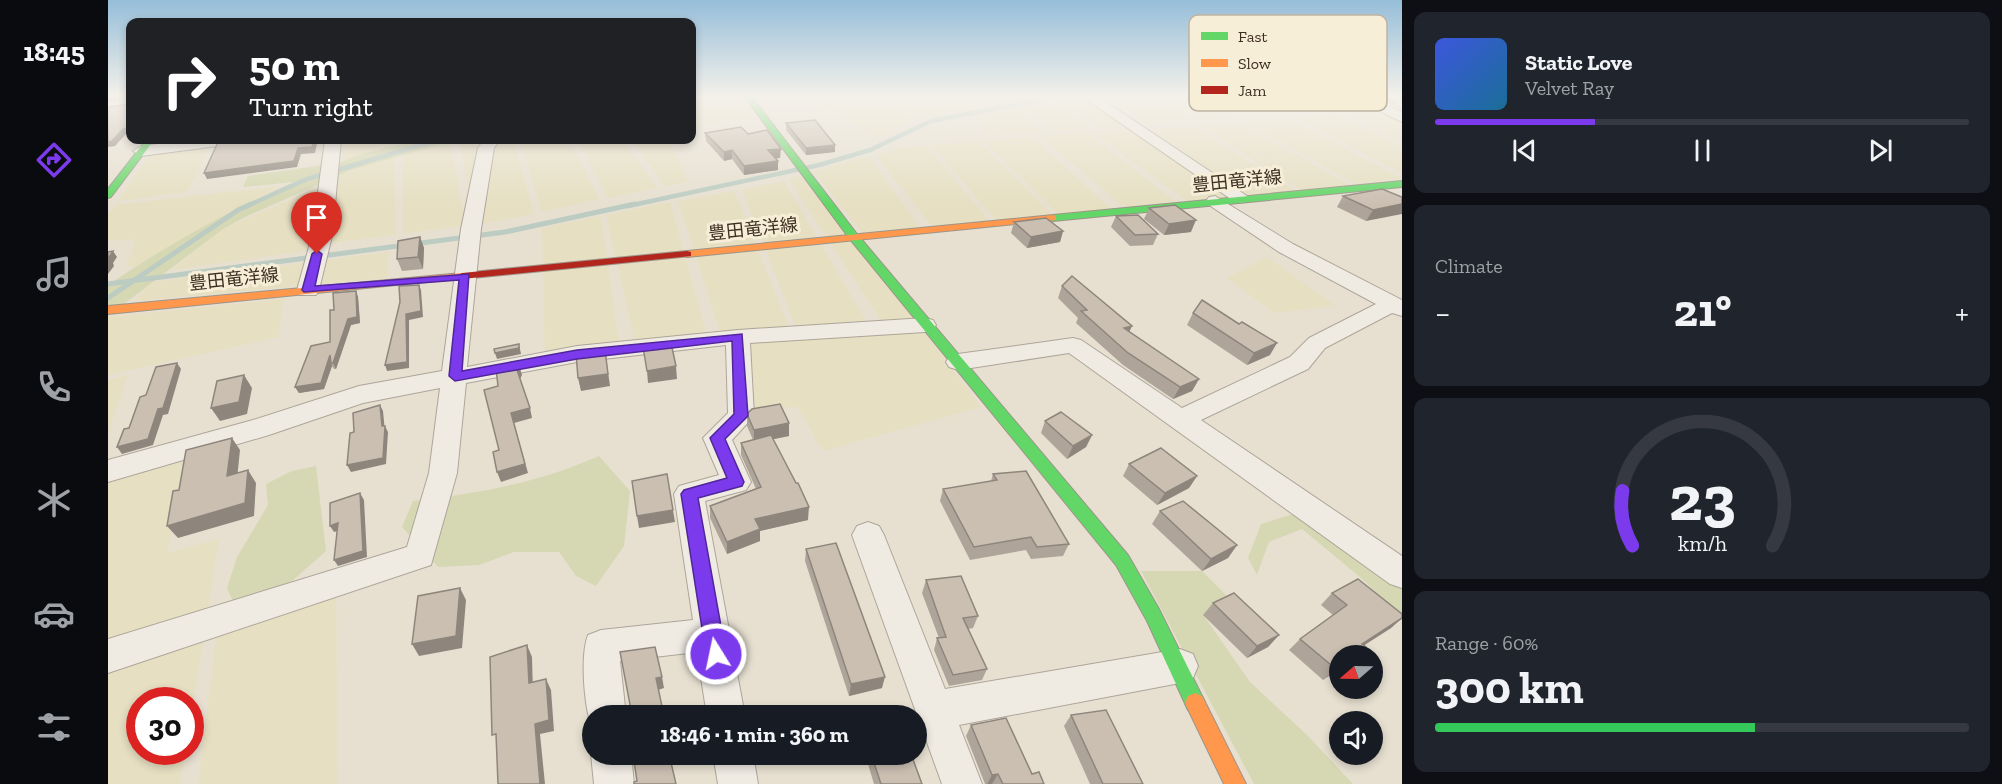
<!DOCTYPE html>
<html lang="en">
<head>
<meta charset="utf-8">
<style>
  body { margin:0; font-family:"Zilla Slab","Noto Sans JP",serif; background:#20242c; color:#f1f3f6; height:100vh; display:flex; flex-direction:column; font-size:22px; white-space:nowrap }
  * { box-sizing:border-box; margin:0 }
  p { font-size:20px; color:#9ea1a6 }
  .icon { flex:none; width:33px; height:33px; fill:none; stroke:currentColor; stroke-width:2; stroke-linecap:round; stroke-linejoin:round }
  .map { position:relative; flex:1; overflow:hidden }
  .drawer { display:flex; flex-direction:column; gap:12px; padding:12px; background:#0d0f14; width:600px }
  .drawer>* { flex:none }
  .hud { position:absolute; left:18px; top:18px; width:570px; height:126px; border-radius:12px; box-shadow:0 3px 9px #0003; background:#202124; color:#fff; overflow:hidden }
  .needle { width:39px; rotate:250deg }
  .fabs { position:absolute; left:1221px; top:645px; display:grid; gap:12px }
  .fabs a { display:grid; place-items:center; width:54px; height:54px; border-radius:50%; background:#171b24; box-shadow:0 3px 9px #0003; font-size:30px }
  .speed { position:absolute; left:18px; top:687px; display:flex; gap:12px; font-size:30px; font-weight:700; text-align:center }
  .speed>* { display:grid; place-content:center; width:78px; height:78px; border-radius:50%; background:#171b24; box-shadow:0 3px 9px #0003; line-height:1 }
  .speed .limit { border:9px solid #d22; background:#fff; color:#111 }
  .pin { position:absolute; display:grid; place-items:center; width:51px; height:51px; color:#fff; margin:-62px -26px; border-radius:50% 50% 50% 0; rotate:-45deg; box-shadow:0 0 6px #0007 }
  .pin .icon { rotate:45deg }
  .me { position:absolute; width:66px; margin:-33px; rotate:350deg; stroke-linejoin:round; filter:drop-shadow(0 0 4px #0008) }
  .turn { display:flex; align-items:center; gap:21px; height:126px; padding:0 24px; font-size:27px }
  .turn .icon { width:78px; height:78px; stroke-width:2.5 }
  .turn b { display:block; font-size:42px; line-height:51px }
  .big { font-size:45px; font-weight:700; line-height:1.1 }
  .drawer .card { flex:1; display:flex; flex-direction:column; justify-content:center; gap:9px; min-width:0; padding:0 21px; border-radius:12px; background:#20242c }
  .drawer .dial { align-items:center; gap:0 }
  .dial svg { height:156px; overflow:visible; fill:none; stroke:#363941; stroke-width:7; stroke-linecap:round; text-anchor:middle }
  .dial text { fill:#f1f3f6; stroke:none }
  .song { display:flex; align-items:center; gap:18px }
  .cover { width:72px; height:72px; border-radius:9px; background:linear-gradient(135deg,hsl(230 70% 55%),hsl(200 70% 35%)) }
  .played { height:6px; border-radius:3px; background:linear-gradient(90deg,#7c3aed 30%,#363941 30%) }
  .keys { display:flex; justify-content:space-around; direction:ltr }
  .heat { display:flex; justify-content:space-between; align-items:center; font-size:33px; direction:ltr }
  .charge { height:9px; border-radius:4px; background:linear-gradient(90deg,#34c759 60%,#363941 0) }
  .trip { position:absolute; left:474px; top:705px; width:345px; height:60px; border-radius:30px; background:#171b24; box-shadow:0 3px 9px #0003; font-weight:700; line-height:60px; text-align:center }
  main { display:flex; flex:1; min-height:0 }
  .tabs { display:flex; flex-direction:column; width:108px; justify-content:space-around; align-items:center; background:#090b0e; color:#9ea1a6 }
  .tabs .icon { width:42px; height:42px }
  .tabs .selected { color:#7c3aed }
  .tabs b { font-size:27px; color:#f1f3f6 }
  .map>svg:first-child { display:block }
  .farmland { fill:#e6dfc2 }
  .green { fill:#d6d7b3 }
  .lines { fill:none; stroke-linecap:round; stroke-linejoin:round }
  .stream-far1 { stroke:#bcccc2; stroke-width:4.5 }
  .stream { stroke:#bcccc2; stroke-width:5 }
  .street-casing { stroke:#ada599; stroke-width:2 }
  .fast-casing { stroke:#9c958a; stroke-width:2 }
  .slow-casing { stroke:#9c958a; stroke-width:2 }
  .jam-casing { stroke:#9c958a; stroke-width:2 }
  .street { fill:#efebe3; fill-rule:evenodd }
  .fast { fill:#63d668; fill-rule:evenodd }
  .slow { fill:#ff974d; fill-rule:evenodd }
  .jam { fill:#b3261e; fill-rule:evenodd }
  .rail-casing { stroke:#afaaa2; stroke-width:4.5 }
  .rail { stroke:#f7eed8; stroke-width:3; stroke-dasharray:8; stroke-linecap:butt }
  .wall { fill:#afa499 }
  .shaded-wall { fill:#8e867d }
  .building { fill:#cbbfb2; stroke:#8e867d; stroke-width:1.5 }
  .route { fill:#7c3aed; stroke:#51269a; stroke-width:1.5 }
  .labels { text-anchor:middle; stroke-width:6; stroke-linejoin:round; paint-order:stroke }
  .far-street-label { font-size:18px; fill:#3d2e20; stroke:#f7eed8 }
  .key { fill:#f7eed8; stroke:#bfb4a1; stroke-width:1.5 }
  .key-label { font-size:16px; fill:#3d2e20 }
</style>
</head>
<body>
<main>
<nav class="tabs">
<b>18:45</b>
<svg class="icon selected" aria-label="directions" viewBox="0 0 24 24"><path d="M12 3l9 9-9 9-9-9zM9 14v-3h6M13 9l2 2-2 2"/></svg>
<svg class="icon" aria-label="music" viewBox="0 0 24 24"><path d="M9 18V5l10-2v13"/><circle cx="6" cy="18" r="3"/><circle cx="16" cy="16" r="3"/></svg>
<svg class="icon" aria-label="phone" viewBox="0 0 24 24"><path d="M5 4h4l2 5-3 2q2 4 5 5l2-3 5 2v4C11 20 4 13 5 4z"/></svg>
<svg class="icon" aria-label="climate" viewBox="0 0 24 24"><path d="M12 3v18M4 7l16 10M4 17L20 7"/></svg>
<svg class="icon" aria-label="car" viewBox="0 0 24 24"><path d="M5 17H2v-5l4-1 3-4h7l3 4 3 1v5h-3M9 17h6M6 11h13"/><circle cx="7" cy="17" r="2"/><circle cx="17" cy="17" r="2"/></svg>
<svg class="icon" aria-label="filters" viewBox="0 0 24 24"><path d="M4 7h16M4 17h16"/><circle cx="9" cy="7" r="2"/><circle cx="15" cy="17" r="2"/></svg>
</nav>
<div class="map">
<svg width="1294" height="784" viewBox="0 0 1294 784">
  <rect width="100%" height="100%" fill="#e7e0d1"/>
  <!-- farmland -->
  <g class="farmland">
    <polygon points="584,96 631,96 645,116 584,128"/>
    <polygon points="700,96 754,96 804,120 771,137"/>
    <polygon points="764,96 819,96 850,110 810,118"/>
    <polygon points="827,96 881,96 897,102 857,109"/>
    <polygon points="971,96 990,96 1033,124 991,128 954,99"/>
    <polygon points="999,96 1040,96 1082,120 1038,123"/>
    <polygon points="1051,96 1096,96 1133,116 1089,119"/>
    <polygon points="1104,96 1146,96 1180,113 1140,115"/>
    <polygon points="1153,96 1192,96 1220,110 1186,112"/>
    <polygon points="946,101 946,102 984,129 944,131 915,107"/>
    <polygon points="907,110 935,131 881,135 867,116"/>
    <polygon points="1276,110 1294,119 1294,142 1237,113"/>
    <polygon points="1229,114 1294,146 1294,173 1186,118"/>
    <polygon points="1180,118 1294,179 1248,184 1137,122"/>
    <polygon points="1132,122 1241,185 1192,190 1091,125"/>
    <polygon points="1085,126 1188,191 1138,196 1043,129"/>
    <polygon points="1036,129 1130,196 1079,201 984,132"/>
    <polygon points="977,132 1068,202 1016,207 932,136"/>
    <polygon points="924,137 1003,209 950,214 876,141"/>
    <polygon points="237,140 293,140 294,144 234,161"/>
    <polygon points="351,140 406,140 426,214 368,225"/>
    <polygon points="412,140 461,140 491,199 434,212"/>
    <polygon points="470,140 515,140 549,188 500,198"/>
    <polygon points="524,140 561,140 580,182 557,186"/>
    <polygon points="342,141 357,225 295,234 295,155"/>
    <polygon points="870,141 945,215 888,220 823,145"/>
    <polygon points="104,143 79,192 10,201 45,149"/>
    <polygon points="819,146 881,221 824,226 768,155 792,147"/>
    <polygon points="286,157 288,235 221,243 231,175"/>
    <polygon points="761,157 812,228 754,233 706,171"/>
    <polygon points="698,174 873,407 715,451 689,406 633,416 630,337 614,338 570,201 626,191 683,333 690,332 634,190 676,181 762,328 777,327 681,179"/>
    <polygon points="220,183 198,251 63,270 115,229"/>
    <polygon points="172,186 27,267 18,267 28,239 0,241 0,215 7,205"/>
    <polygon points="562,202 600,340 528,347 498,215"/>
    <polygon points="493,216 512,349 437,360 434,228"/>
    <polygon points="281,252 279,278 26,301 45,282"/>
    <polygon points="1159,257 1228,306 1166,313 1119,278"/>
    <polygon points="175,299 171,337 0,375 0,317"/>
    <polygon points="20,375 0,433 0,380"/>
    <polygon points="80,451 59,553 111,539 83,719 82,700 32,700 32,752 77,752 72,784 0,784 0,471"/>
    <polygon points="228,583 230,784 90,784 110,621"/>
  </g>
  <!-- green -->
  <g class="green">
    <path d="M310,140h38l-105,30 -104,46 -24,13 -115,87v-31c59,-40 120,-74 186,-103l-51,5 5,-11 82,-12v3l28,-12z"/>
    <path d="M491,456l31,35 -6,55 -28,40 -20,-10 -17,-24h-45l-35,13 -41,2 -36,-40 11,-26c65,-8 126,-18 186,-45z"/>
    <polygon points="208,466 218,551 184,581 127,606 119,588 129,557 160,505 158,484 184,471"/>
    <polygon points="1188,513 1294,584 1294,618 1253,578 1194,529 1161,542 1149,575 1140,558 1153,524"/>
    <polygon points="1033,571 1094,571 1118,595 1096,616 1142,682 1200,736 1245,784 1146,784"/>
  </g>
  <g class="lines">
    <!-- stream-far1 -->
    <g class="stream-far1">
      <polyline points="139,206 199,179 330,140"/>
      <polyline points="520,206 711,165 762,150 823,121 953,96"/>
    </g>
    <!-- stream -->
    <g class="stream">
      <polyline points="0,284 397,232 527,204"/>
      <polyline points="0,298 130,210 143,204"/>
    </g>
    <defs>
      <g id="street">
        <polygon points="973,96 989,96 1142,198 1133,203 1127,202"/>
        <polygon points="1242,96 1259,96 1294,112 1294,122"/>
        <polygon points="22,99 22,107 0,111 0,103"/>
        <polygon points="85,140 125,140 117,145 33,156 25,151 33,146"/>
        <polygon points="217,140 233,140 224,236 211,290 208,295 192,295 189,290 204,236"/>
        <path d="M376,140h16l-6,8 -13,81 -14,138 110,-21 161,-16 187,-12 8,2 3,5 -3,5 -8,2 -175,11 4,73 -22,24 19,42 -5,8 -41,11 40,215h-38l-10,-64 -77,9 6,55h-34v11c-8,-20 -12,-72 -4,-92l13,-5 92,-10 -19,-126 5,-8 40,-11 -16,-37 25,-25 -2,-68 -149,17 -111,21 -9,90 -26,92 -323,108v-34l299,-92 22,-74 11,-85 -77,15 -94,32 -161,47v-22l145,-40 106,-34 83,-15 19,-142 17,-81z"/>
        <polygon points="1107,196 1185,244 1294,300 1294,316 1284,313 1217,348 1200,369 1093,420 1294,556 1294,588 1282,584 961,353 850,370 841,367 838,362 841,357 850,354 965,338 973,340 1074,408 1182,357 1201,338 1268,304 1171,252 1101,205 1098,201 1101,197"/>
        <polygon points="760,522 771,526 776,535 837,689 1072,649 1085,654 1090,666 1085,678 1072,683 851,725 874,784 834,784 744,535 749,526"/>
        <polygon points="484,751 484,754 523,754 526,784 486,784 483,754"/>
        <polygon points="605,754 645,754 650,784 610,784"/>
      </g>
      <g id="fast">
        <polygon points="636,96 643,96 749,234 1020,555 1051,609 1094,696 1097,703 1094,710 1087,713 1080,710 1039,621 1008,565 741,238"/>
        <polygon points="38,140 46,140 3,197 0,198 0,189"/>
        <polygon points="1294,181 1294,187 945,221 940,218 945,215"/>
      </g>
      <g id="slow">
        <polygon points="945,215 948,216 948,220 579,257 574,254 579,251"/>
        <polygon points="354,273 358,274 358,278 0,314 0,306"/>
        <polygon points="1087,693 1094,696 1138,784 1116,784 1077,703 1080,696"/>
      </g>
      <polygon id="jam" points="579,251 583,252 583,256 354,279 348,276 354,273"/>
    </defs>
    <!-- street casing -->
    <use href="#street" class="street-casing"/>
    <!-- fast casing -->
    <use href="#fast" class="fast-casing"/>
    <!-- slow casing -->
    <use href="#slow" class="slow-casing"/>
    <!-- jam casing -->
    <use href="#jam" class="jam-casing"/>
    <!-- street -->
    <use href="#street" class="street"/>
    <!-- fast -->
    <use href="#fast" class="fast"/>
    <!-- slow -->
    <use href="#slow" class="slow"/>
    <!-- jam -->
    <use href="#jam" class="jam"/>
    <defs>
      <polyline id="rail" points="1273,96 1294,106"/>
    </defs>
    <!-- rail casing -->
    <use href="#rail" class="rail-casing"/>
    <!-- rail -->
    <use href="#rail" class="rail"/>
  </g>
  <!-- wall -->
  <g class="wall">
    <polygon points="678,123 727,145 727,152 698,155 678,130"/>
    <polygon points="597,133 640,134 672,158 667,158 670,161 670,170 636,175 624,159 616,161 598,141"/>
    <polygon points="1235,196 1294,197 1258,221 1229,207"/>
    <polygon points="1041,208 1083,232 1056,235 1036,219"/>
    <polygon points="1008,216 1050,234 1045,245 1022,246 1003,227"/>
    <polygon points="906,222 955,231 952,242 919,248 903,233"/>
    <polygon points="312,237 316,248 315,269 294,271 289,259"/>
    <polygon points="954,286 1024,326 1021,332 1091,379 1084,391 1065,399 1015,365 968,323 970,318 950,298"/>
    <polygon points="248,291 250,297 252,323 243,325 228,369 226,369 224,366 216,389 191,393 187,387 222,342 226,310"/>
    <polygon points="1085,313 1131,324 1162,355 1139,365 1079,325"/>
    <polygon points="639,414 681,423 681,436 665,439 700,520 652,531 652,541 619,554 602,518 602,506 648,489 633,455 633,443 645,440 639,426"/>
    <polygon points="937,421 984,435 978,447 959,459 933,433"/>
    <polygon points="1021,464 1089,476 1081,488 1049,505 1015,476"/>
    <polygon points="885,474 961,544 955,556 923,559 918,550 862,560 832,501 835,489 883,481"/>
    <polygon points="1052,511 1129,545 1120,558 1094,571 1044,524"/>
    <polygon points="698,549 774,688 741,696 697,561"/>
    <polygon points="818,580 870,616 865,628 860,629 879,669 874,680 841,686 826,650 829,638 831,638 814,593"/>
    <polygon points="1224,593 1294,614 1294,618 1283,628 1256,645 1258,647 1248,656 1232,656 1232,668 1215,680 1181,650 1192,639 1225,615 1213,605"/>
    <polygon points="1105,603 1171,635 1160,647 1139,658 1095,615"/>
    <polygon points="963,715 1035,784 982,784 956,726"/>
    <polygon points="863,725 924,774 936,784 877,784 858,736"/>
    <polygon points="757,754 803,754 814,784 766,784"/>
  </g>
  <!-- shaded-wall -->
  <g class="shaded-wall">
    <polygon points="0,96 22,96 22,97 0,101"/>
    <polygon points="22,127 22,133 18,134 7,146 0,147 0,142 15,129"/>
    <polygon points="206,140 210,140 207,153 193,154 189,167 99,179 96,173 190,148"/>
    <polygon points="727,145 727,152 698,155 698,148"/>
    <polygon points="673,149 672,158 660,159 660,150"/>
    <polygon points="624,150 624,159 616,161 616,152"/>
    <polygon points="670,161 670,170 636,175 636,166"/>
    <polygon points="1294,204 1294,214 1258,221 1265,210"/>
    <polygon points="1088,220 1083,232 1056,235 1061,224"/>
    <polygon points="955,231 952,242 919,248 923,237"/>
    <polygon points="312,237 316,248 315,269 310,257"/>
    <polygon points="5,251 9,257 5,263 6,266 0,274 0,259"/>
    <polygon points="311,285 313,290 315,317 301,320 301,368 279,371 277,365"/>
    <polygon points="248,291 250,297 252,323 243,325 228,369 225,363"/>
    <polygon points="1024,326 1018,338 1016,328"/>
    <polygon points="1169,343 1162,355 1139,365 1146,353"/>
    <polygon points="411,344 413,354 389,359 387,353"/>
    <polygon points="497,350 502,386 473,391 470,378"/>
    <polygon points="222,355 223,363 224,366 216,389 191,393 187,387"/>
    <polygon points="69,363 73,369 60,414 55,415 45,445 14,454 9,447 50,409"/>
    <polygon points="411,365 414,375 412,379 409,370"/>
    <polygon points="568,366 569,379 540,383 539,371"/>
    <polygon points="136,375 144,388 139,414 112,421 103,408"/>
    <polygon points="1091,379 1084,391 1065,399 1072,387"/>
    <polygon points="272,405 275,411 277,432 277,426 280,432 278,464 243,472 239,465 274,426"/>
    <polygon points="422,408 424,418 406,423 420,473 393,482 389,472 403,413"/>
    <polygon points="681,423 681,436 646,443 646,430"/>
    <polygon points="984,435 978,447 959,459 965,446"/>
    <polygon points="124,438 132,450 128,489 119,476"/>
    <polygon points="140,470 148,483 146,516 70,538 59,526"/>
    <polygon points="1089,476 1081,488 1049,505 1057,493"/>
    <polygon points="252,493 256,500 259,557 230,566 226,560"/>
    <polygon points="701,507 700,520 652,531 652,541 619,554 619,542 647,519"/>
    <polygon points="565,510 567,522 531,528 529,516"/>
    <polygon points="230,523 234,530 226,532 222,526"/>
    <polygon points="1129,545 1120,558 1094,571 1103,559"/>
    <polygon points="352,588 358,600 354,648 311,656 304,644"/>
    <polygon points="1294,618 1283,628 1241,655 1254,644"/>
    <polygon points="1171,635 1160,647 1139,658 1149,646"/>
    <polygon points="419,645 424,657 425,694 421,683"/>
    <polygon points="1232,666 1232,668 1215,680"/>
    <polygon points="554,677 556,688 550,690 548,678"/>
    <polygon points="777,677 774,688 741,696 743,684"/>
    <polygon points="438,679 443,690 446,731 432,734 437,784 432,784 427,724"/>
    <polygon points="890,774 884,784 879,784 884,775"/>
  </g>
  <!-- building -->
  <g class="building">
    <polygon points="21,96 22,96 22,127 15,129 4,141 0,142 0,107 21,104"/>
    <polygon points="707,120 727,145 698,148 678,123"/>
    <polygon points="633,127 640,134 659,130 673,149 660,150 670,161 636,166 624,150 616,152 597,133"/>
    <polygon points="114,140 206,140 204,147 190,148 186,161 96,173 110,142"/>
    <polygon points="1274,189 1294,197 1294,204 1265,210 1235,196"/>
    <polygon points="1067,205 1088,220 1061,224 1041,208"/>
    <polygon points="1030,215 1050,234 1027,235 1008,216"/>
    <polygon points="938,218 955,231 923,237 906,222"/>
    <polygon points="312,237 310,257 289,259 290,241"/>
    <polygon points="5,251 0,259 0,252"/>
    <polygon points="964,276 1024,326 1016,328 1091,379 1072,387 1020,353 973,311 979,310 954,286"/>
    <polygon points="311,285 313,311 298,314 299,362 277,365 292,302 291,286"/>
    <polygon points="248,291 249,317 240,319 225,363 223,363 222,355 213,383 187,387 203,346 222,342 222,310 226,310 225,293"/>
    <polygon points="1094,300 1131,324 1134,322 1169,343 1146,353 1085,313"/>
    <polygon points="563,343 568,366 539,371 535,347"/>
    <polygon points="411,344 411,348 387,353 386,349"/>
    <polygon points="497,350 500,374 470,378 468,354"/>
    <polygon points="69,363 55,408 50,409 40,439 9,447 16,429 21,428 32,397 38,395 48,367"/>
    <polygon points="411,365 409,370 422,408 403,413 417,464 389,472 385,452 391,450 376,390 390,386 388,369"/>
    <polygon points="136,375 131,402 103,408 109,381"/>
    <polygon points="672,404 681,423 646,430 639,414 644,409"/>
    <polygon points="272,405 274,426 277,426 275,458 239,465 242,433 246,432 245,413"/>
    <polygon points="953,412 984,435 965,446 937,421"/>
    <polygon points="663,435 688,483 690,483 701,507 647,519 652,529 619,542 602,506 653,487 633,443"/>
    <polygon points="124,438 119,476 140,470 137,503 59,526 65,491 71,490 78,450"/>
    <polygon points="1053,448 1089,476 1057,493 1021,464"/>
    <polygon points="918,471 961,544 929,547 923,537 866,547 835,489 889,480 885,474"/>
    <polygon points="559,474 565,510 529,516 524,481"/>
    <polygon points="252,493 255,551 226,560 230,523 222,526 222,503"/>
    <polygon points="1075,501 1129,545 1103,559 1052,511"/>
    <polygon points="728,543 777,677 743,684 698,549"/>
    <polygon points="853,576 870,616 855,618 879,669 845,675 829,638 838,637 818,580"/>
    <polygon points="1250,579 1294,614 1294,618 1254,644 1258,647 1246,656 1232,656 1232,666 1228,669 1192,639 1239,605 1224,593"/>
    <polygon points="352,588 348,636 304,644 310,596"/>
    <polygon points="1126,593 1171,635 1149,646 1105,603"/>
    <polygon points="419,645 421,683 438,679 441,720 427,724 432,784 390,784 388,734 384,735 382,657"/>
    <polygon points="547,647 554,677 548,678 556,716 523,716 524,715 512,652"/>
    <polygon points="998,710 1035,784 995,784 963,715"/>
    <polygon points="898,718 924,774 931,772 936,784 895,784 890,774 884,775 863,725"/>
    <polygon points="525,754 561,754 568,784 526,784 526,782 529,781"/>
    <polygon points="763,754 803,754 814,784 773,784"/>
  </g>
  <!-- sky -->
  <linearGradient id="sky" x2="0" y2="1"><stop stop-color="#96bed9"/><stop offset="0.47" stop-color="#f4f1ea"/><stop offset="1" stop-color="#f4f1ea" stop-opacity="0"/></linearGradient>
  <rect width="1294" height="205" fill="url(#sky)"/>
  <!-- route -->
  <polygon class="route" points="209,250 214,254 207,286 361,274 354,371 469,350 634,334 640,416 617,439 636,482 634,486 590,498 618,654 615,661 608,663 601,661 598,654 573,494 576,490 619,478 602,438 626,414 624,341 469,359 347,381 341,376 351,280 196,292 194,290 204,254"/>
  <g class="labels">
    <!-- far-street labels -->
    <g class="far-street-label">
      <text transform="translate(1129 181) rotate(-6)" y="6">豊田竜洋線</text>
      <text transform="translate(645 229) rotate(-6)" y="6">豊田竜洋線</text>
      <text transform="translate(126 279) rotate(-6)" y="6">豊田竜洋線</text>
    </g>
  </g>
  <!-- legend -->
  <rect x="1081" y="15" width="198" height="96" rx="9" class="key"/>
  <rect x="1093" y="32" width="27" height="8" fill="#63d668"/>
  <rect x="1093" y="59" width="27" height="8" fill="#ff974d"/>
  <rect x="1093" y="86" width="27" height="8" fill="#b3261e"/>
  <g class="key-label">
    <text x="1130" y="42">Fast</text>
    <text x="1130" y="69">Slow</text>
    <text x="1130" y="96">Jam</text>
  </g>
</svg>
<div class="fabs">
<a><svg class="needle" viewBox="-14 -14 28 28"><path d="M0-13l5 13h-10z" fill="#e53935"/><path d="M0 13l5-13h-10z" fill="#9ea1a6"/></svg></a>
<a><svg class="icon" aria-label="sound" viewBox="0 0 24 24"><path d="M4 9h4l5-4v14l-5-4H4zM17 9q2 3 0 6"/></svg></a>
</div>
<div class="speed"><div class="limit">30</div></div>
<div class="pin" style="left:209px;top:254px;background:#d93025"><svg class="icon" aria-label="arrive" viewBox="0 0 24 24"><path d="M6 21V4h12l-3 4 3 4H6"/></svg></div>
<svg class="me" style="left:608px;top:654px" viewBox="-20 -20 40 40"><circle r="17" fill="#7c3aed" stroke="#fff" stroke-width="3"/><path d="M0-11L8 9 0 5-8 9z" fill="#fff"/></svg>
<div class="trip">18:46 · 1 min · 360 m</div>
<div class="hud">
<div class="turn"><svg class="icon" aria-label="right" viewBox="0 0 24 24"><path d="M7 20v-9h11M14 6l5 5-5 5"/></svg><div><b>50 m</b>Turn right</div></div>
</div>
</div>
<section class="drawer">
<div class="card">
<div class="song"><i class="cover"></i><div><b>Static Love</b><p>Velvet Ray</p></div></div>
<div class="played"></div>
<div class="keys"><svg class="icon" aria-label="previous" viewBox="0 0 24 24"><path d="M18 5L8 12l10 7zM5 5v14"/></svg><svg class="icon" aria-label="pause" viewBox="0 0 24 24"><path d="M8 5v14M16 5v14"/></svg><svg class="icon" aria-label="next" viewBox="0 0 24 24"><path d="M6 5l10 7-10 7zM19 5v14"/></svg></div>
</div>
<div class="card"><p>Climate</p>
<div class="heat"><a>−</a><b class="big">21°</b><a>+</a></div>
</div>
<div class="card dial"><svg viewBox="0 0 100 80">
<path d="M14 69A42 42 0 1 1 86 69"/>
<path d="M14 69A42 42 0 0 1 9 41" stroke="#7c3aed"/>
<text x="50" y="56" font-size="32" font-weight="700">23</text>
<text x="50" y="72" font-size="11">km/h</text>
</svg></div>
<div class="card"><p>Range · 60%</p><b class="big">300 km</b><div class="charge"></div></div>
</section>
</main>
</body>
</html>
